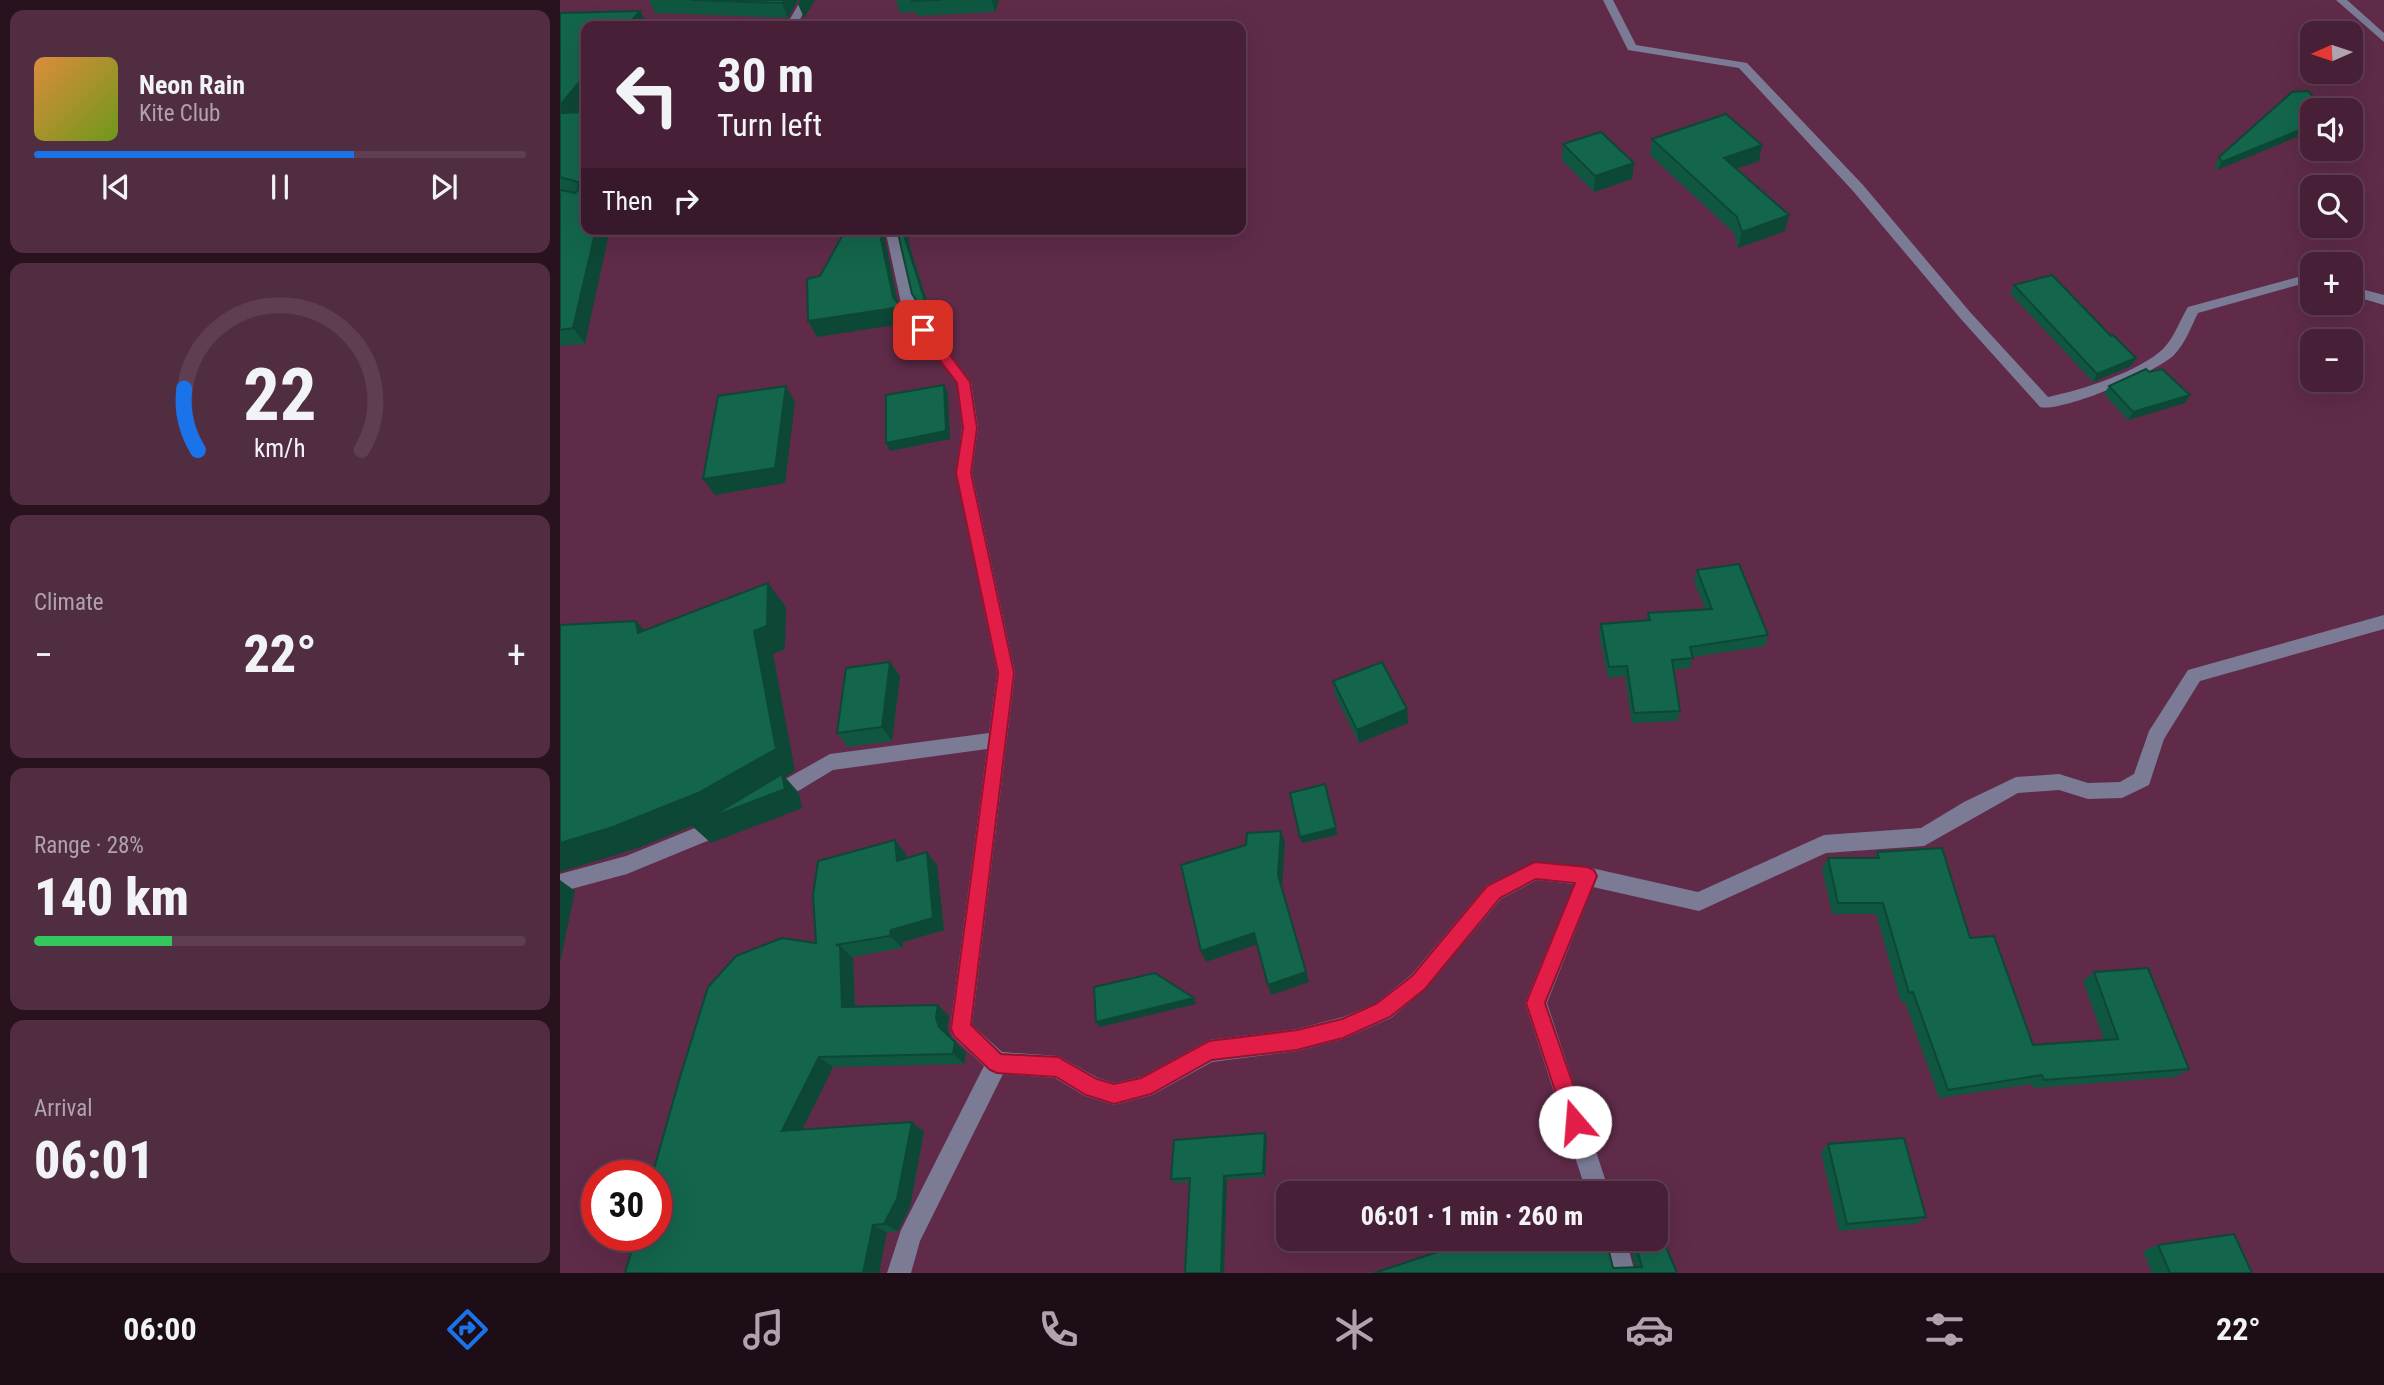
<!DOCTYPE html>
<html lang="en">
<head>
<meta charset="utf-8">
<style>
  body { margin:0; font-family:"Roboto Condensed",sans-serif; background:#512d42; color:#f1f3f6; height:100vh; display:flex; flex-direction:column; font-size:26px; white-space:nowrap }
  * { box-sizing:border-box; margin:0 }
  p { font-size:23px; color:#b0a3ad }
  .icon { flex:none; width:38px; height:38px; fill:none; stroke:currentColor; stroke-width:2; stroke-linecap:round; stroke-linejoin:round }
  .map { position:relative; flex:1; overflow:hidden }
  .panel { display:flex; flex-direction:column; gap:10px; padding:10px; background:#27121e; width:560px }
  .panel>* { flex:none }
  .banner { position:absolute; left:21px; top:21px; width:665px; height:214px; border-radius:14px; box-shadow:0 7px 28px #0002,0 0 0 2px #5f3e52; background:#472037; color:#f1f3f6; overflow:hidden }
  .needle { width:46px; rotate:267deg }
  .fabs { position:absolute; left:1740px; top:21px; display:grid; gap:14px }
  .fabs a { display:grid; place-items:center; width:63px; height:63px; border-radius:14px; background:#472037; box-shadow:0 7px 28px #0002,0 0 0 2px #5f3e52; font-size:35px }
  .speed { position:absolute; left:21px; top:1160px; display:flex; gap:14px; font-size:35px; font-weight:700; text-align:center }
  .speed>* { display:grid; place-content:center; width:91px; height:91px; border-radius:50%; background:#472037; box-shadow:0 7px 28px #0002,0 0 0 2px #5f3e52; line-height:1 }
  .speed .limit { border:10px solid #d22; background:#fff; color:#111 }
  .pin { position:absolute; display:grid; place-items:center; width:60px; height:60px; color:#fff; margin:-30px; border-radius:14px; box-shadow:0 4px 10px #0006 }
  .me { position:absolute; width:77px; margin:-38px; rotate:342deg; stroke-linejoin:round; filter:drop-shadow(0 0 5px #0008) }
  .turn { display:flex; align-items:center; gap:24px; height:147px; padding:0 21px; font-size:32px }
  .turn .icon { width:91px; height:91px; stroke-width:2.5 }
  .turn b { display:block; font-size:49px; line-height:60px }
  .then { display:flex; align-items:center; height:66px; padding:0 21px; background:#0003; gap:14px; font-size:26px }
  .big { font-size:52px; font-weight:800; line-height:1.1 }
  .panel .tile { flex:1; display:flex; flex-direction:column; justify-content:center; gap:10px; min-width:0; padding:0 24px; border-radius:14px; background:#512d42 }
  .panel .dial { align-items:center; gap:0 }
  .dial svg { height:182px; overflow:visible; fill:none; stroke:#5f3e52; stroke-width:7; stroke-linecap:round; text-anchor:middle }
  .dial text { fill:#f1f3f6; stroke:none }
  .song { display:flex; align-items:center; gap:21px }
  .cover { width:84px; height:84px; border-radius:10px; background:linear-gradient(135deg,hsl(30 70% 55%),hsl(80 70% 35%)) }
  .played { height:7px; border-radius:4px; background:linear-gradient(90deg,#1a73e8 65%,#5f3e52 65%) }
  .keys { display:flex; justify-content:space-around; direction:ltr }
  .heat { display:flex; justify-content:space-between; align-items:center; font-size:38px; direction:ltr }
  .charge { height:10px; border-radius:5px; background:linear-gradient(90deg,#34c759 28%,#5f3e52 0) }
  .trip { position:absolute; left:716px; top:1181px; width:392px; height:70px; border-radius:14px; background:#472037; box-shadow:0 7px 28px #0002,0 0 0 2px #5f3e52; font-weight:800; line-height:70px; text-align:center }
  .menu { display:flex; height:112px; justify-content:space-around; align-items:center; background:#1c0d16; color:#b0a3ad }
  .menu .icon { width:49px; height:49px }
  .menu .active { color:#1a73e8 }
  .menu b { font-size:32px; color:#f1f3f6 }
  main { display:flex; flex:1; min-height:0 }
  .map>svg:first-child { display:block }
  .lines { fill:none; stroke-linecap:round; stroke-linejoin:round }
  .minor { fill:#7c7b96; fill-rule:evenodd }
  .wall { fill:#105741 }
  .shaded-wall { fill:#0d4735 }
  .building { fill:#13654c; stroke:#0d4735; stroke-width:2 }
  .route { fill:#e11d48; stroke:#92132f; stroke-width:2 }
</style>
</head>
<body>
<main>
<section class="panel">
<div class="tile">
<div class="song"><i class="cover"></i><div><b>Neon Rain</b><p>Kite Club</p></div></div>
<div class="played"></div>
<div class="keys"><svg class="icon" aria-label="previous" viewBox="0 0 24 24"><path d="M18 5L8 12l10 7zM5 5v14"/></svg><svg class="icon" aria-label="pause" viewBox="0 0 24 24"><path d="M8 5v14M16 5v14"/></svg><svg class="icon" aria-label="next" viewBox="0 0 24 24"><path d="M6 5l10 7-10 7zM19 5v14"/></svg></div>
</div>
<div class="tile dial"><svg viewBox="0 0 100 80">
<path d="M14 69A42 42 0 1 1 86 69"/>
<path d="M14 69A42 42 0 0 1 8 42" stroke="#1a73e8"/>
<text x="50" y="56" font-size="32" font-weight="700">22</text>
<text x="50" y="72" font-size="11">km/h</text>
</svg></div>
<div class="tile"><p>Climate</p>
<div class="heat"><a>−</a><b class="big">22°</b><a>+</a></div>
</div>
<div class="tile"><p>Range · 28%</p><b class="big">140 km</b><div class="charge"></div></div>
<div class="tile"><p>Arrival</p><b class="big">06:01</b></div>
</section>
<div class="map">
<svg width="1824" height="1273" viewBox="0 0 1824 1273">
  <rect width="100%" height="100%" fill="#5f2b49"/>
  <g class="lines">
    <!-- minor -->
    <g class="minor">
      <polygon points="241,0 251,0 236,26 226,26"/>
      <path d="M1043,0h10l23,45 111,18 116,122 107,127 78,85c34,-7 90,-25 115,-48 11,-11 17,-29 25,-42l110,-30 14,1v8l-14,-1 -100,28c-7,14 -13,31 -24,42 -17,17 -113,58 -134,52l-80,-89 -107,-127 -114,-123 -111,-18z"/>
      <polygon points="1776,0 1787,0 1824,33 1824,42"/>
      <polygon points="325,229 339,229 357,311 411,382 418,427 412,473 455,673 412,1025 442,1052 498,1056 538,1078 554,1083 581,1077 649,1040 737,1029 783,1017 815,1004 851,975 927,885 975,862 1027,867 1138,892 1264,835 1361,828 1404,802 1456,777 1499,774 1528,783 1560,782 1574,774 1589,731 1628,670 1824,615 1824,629 1640,681 1604,739 1589,785 1562,798 1528,799 1499,790 1458,793 1364,846 1266,853 1139,911 1033,887 987,1003 1050,1194 1027,1194 965,1003 1014,884 977,880 941,899 865,989 831,1018 783,1039 737,1051 652,1062 592,1095 554,1105 525,1096 495,1078 443,1074 360,1241 351,1273 327,1273 341,1230 424,1066 393,1037 390,1029 427,749 273,770 220,802 213,804 206,802 203,796 206,790 270,754 429,733 437,673 396,473 402,427 397,383 343,312"/>
      <polygon points="1790,286 1824,295 1824,305 1790,295"/>
      <polygon points="162,817 169,820 172,826 169,832 67,874 0,892 0,874 66,856"/>
      <polygon points="1042,1239 1066,1239 1075,1273 1051,1273"/>
    </g>
  </g>
  <!-- wall -->
  <g class="wall">
    <polygon points="89,0 238,0 228,18 95,13"/>
    <polygon points="336,0 439,0 435,12 357,16 355,12 340,13"/>
    <polygon points="80,11 88,26 16,113 25,344 0,346 0,13"/>
    <polygon points="1732,92 1657,170 1655,166 1659,157"/>
    <polygon points="1092,139 1199,161 1176,168 1225,231 1178,248 1174,233 1090,155"/>
    <polygon points="1003,144 1074,163 1072,179 1034,192 1002,160"/>
    <polygon points="350,248 373,320 368,321 359,310 352,294"/>
    <polygon points="1454,285 1551,336 1576,358 1571,366 1533,382 1450,293"/>
    <polygon points="1549,386 1625,403 1568,420 1544,394"/>
    <polygon points="1137,570 1208,635 1205,646 1132,657 1130,668 1113,670 1120,711 1117,721 1072,723 1065,676 1048,678 1039,634 1041,624 1087,620 1088,613 1145,609 1134,581"/>
    <polygon points="330,662 340,676 332,741 288,747 277,733"/>
    <polygon points="773,681 848,723 799,743 775,695"/>
    <polygon points="335,840 346,854 347,858 377,865 384,930 343,942 342,948 292,957 293,958 295,1007 389,1016 387,1029 391,1038 406,1053 404,1064 273,1067 242,1130 364,1131 350,1207 338,1231 65,1273 256,943"/>
    <polygon points="1317,852 1410,938 1473,1045 1544,1040 1523,981 1534,972 1629,1069 1616,1077 1473,1088 1472,1084 1379,1098 1345,1002 1341,1002 1316,914 1272,914 1262,869 1268,858 1314,858"/>
    <polygon points="707,1138 705,1177 615,1183 611,1179"/>
    <polygon points="1268,1144 1366,1217 1356,1224 1279,1231 1261,1152"/>
    <polygon points="1068,1239 1096,1239 1117,1273 1053,1268 1075,1267"/>
    <polygon points="1598,1245 1692,1273 1592,1273 1583,1251"/>
  </g>
  <!-- shaded-wall -->
  <g class="shaded-wall">
    <polygon points="224,0 238,0 228,18 222,3"/>
    <polygon points="240,0 255,0 244,18 238,4"/>
    <polygon points="432,0 439,0 435,12"/>
    <polygon points="80,11 88,26 67,26"/>
    <polygon points="26,74 26,101 3,129 0,124 0,105"/>
    <polygon points="1752,125 1752,131 1657,170 1662,162"/>
    <polygon points="1202,145 1199,161 1161,174 1164,158"/>
    <polygon points="1074,163 1072,179 1034,192 1035,176"/>
    <polygon points="1229,215 1225,231 1178,248 1182,232"/>
    <polygon points="36,229 50,229 25,344 13,328"/>
    <polygon points="319,229 323,229 339,308 341,307 348,323 257,337 248,321 333,297"/>
    <polygon points="342,229 347,229 350,248 373,320 368,321 360,305"/>
    <polygon points="1576,358 1571,366 1533,382 1537,374"/>
    <polygon points="384,385 388,393 390,439 330,451 326,443"/>
    <polygon points="226,386 235,402 225,483 155,495 143,479"/>
    <polygon points="1630,395 1625,403 1568,420 1573,412"/>
    <polygon points="208,583 226,607 225,649 213,654 235,771 225,777 239,793 242,808 151,843 132,826 78,848 0,872 0,843 194,631"/>
    <polygon points="76,621 98,645 78,633"/>
    <polygon points="330,662 340,676 332,741 322,727"/>
    <polygon points="847,709 848,723 799,743 797,730"/>
    <polygon points="776,828 777,835 742,843 740,837"/>
    <polygon points="721,831 725,843 722,887 749,982 711,995 708,985"/>
    <polygon points="335,840 346,854 348,874 337,861"/>
    <polygon points="367,852 377,865 384,930 343,942 342,948 330,936 331,930"/>
    <polygon points="0,880 15,891 0,963"/>
    <polygon points="694,933 698,944 646,962 641,951"/>
    <polygon points="280,946 293,958 295,1018 282,1007"/>
    <polygon points="634,998 636,1004 540,1027 536,1022"/>
    <polygon points="378,1005 389,1016 387,1029 391,1038 379,1027 376,1018"/>
    <polygon points="395,1042 406,1053 404,1064 393,1054"/>
    <polygon points="259,1057 273,1067 237,1140 222,1131"/>
    <polygon points="352,1122 364,1131 350,1207 338,1231 324,1224"/>
    <polygon points="705,1133 707,1138 705,1177 703,1173"/>
    <polygon points="664,1176 667,1180 664,1273 661,1273"/>
    <polygon points="313,1225 327,1232 319,1273 303,1273"/>
  </g>
  <!-- building -->
  <g class="building">
    <polygon points="130,0 224,0 222,3"/>
    <polygon points="352,0 382,0 352,1"/>
    <polygon points="80,11 67,26 26,26 26,74 0,105 0,13"/>
    <polygon points="1748,91 1765,110 1752,110 1752,125 1662,162 1659,157 1732,92"/>
    <polygon points="26,112 26,229 36,229 13,328 0,330 0,190 15,193 18,190 18,182 0,177 0,113"/>
    <polygon points="1166,114 1202,145 1164,158 1229,215 1182,232 1177,217 1092,139"/>
    <polygon points="1041,132 1074,163 1035,176 1003,144"/>
    <polygon points="286,229 319,229 333,297 341,307 248,321 247,279 260,276"/>
    <polygon points="337,229 342,229 366,304 360,305 352,294"/>
    <polygon points="1492,275 1551,336 1553,335 1576,358 1537,374 1454,285"/>
    <polygon points="1586,369 1589,372 1602,369 1630,395 1573,412 1549,386"/>
    <polygon points="384,385 386,431 326,443 326,395"/>
    <polygon points="226,386 215,468 143,479 158,396"/>
    <polygon points="1179,564 1208,635 1130,647 1133,658 1112,660 1120,711 1074,713 1067,666 1049,667 1041,624 1090,620 1088,613 1152,609 1137,570"/>
    <polygon points="208,583 207,626 194,631 216,749 138,793 53,827 0,843 0,625 76,621 78,633"/>
    <polygon points="330,662 322,727 277,733 286,668"/>
    <polygon points="822,662 847,709 797,730 773,681"/>
    <polygon points="222,774 225,789 131,825 157,813"/>
    <polygon points="765,784 776,828 740,837 730,793"/>
    <polygon points="721,831 718,875 746,972 708,985 694,933 641,951 621,865 686,845 687,833"/>
    <polygon points="335,840 337,861 367,852 373,918 331,930 330,936 276,945 280,946 282,1007 378,1005 376,1018 379,1027 395,1042 393,1054 259,1057 222,1131 352,1122 337,1199 324,1224 313,1225 303,1273 65,1273 76,1236 96,1236 96,1176 92,1176 120,1077 148,987 176,956 222,938 256,943 253,895 258,861"/>
    <polygon points="1382,848 1410,938 1434,936 1473,1045 1558,1039 1534,972 1588,968 1629,1069 1484,1080 1482,1075 1388,1090 1353,992 1349,993 1323,903 1278,903 1268,858 1319,858 1317,852"/>
    <polygon points="595,973 634,998 536,1022 534,987"/>
    <polygon points="705,1133 703,1173 664,1176 661,1273 625,1273 630,1178 611,1179 614,1140"/>
    <polygon points="1344,1138 1366,1217 1287,1224 1268,1144"/>
    <polygon points="1079,1185 1083,1194 1054,1194"/>
    <polygon points="1096,1223 1117,1273 814,1273 917,1239 1046,1239 1053,1268 1082,1267 1074,1239 1096,1239"/>
    <polygon points="1674,1234 1692,1273 1610,1273 1598,1245"/>
  </g>
  <!-- route -->
  <polygon class="route" points="363,325 368,326 410,382 417,428 411,473 454,673 411,1025 441,1054 498,1057 537,1079 554,1084 581,1078 649,1041 737,1030 782,1019 816,1004 852,976 927,886 975,862 1027,867 1034,870 1037,876 985,1003 1026,1122 1023,1130 1015,1133 1008,1130 966,1003 1015,883 976,879 940,898 865,989 830,1017 783,1038 737,1050 652,1060 591,1094 554,1104 526,1095 496,1077 437,1073 430,1070 394,1036 391,1029 438,673 396,473 403,428 397,383 357,330"/>
</svg>
<div class="fabs">
<a><svg class="needle" viewBox="-14 -14 28 28"><path d="M0-13l5 13h-10z" fill="#e53935"/><path d="M0 13l5-13h-10z" fill="#b0a3ad"/></svg></a>
<a><svg class="icon" aria-label="sound" viewBox="0 0 24 24"><path d="M4 9h4l5-4v14l-5-4H4zM17 9q2 3 0 6"/></svg></a>
<a><svg class="icon" aria-label="search" viewBox="0 0 24 24"><circle cx="10" cy="10" r="6"/><path d="M15 15l6 6"/></svg></a>
<a>+</a>
<a>−</a>
</div>
<div class="speed"><div class="limit">30</div></div>
<div class="pin" style="left:363px;top:330px;background:#d93025"><svg class="icon" aria-label="arrive" viewBox="0 0 24 24"><path d="M6 21V4h12l-3 4 3 4H6"/></svg></div>
<svg class="me" style="left:1015px;top:1122px" viewBox="-20 -20 40 40"><circle r="19" fill="#fff"/><path d="M0-13L10 11 0 6-10 11z" fill="#e11d48"/></svg>
<div class="trip">06:01 · 1 min · 260 m</div>
<div class="banner">
<div class="turn"><svg class="icon" aria-label="left" viewBox="0 0 24 24"><path d="M17 20v-9H6M10 6l-5 5 5 5"/></svg><div><b>30 m</b>Turn left</div></div>
<div class="then">Then<svg class="icon" aria-label="right" viewBox="0 0 24 24"><path d="M7 20v-9h11M14 6l5 5-5 5"/></svg></div>
</div>
</div>
</main>
<nav class="menu">
<b>06:00</b>
<svg class="icon active" aria-label="directions" viewBox="0 0 24 24"><path d="M12 3l9 9-9 9-9-9zM9 14v-3h6M13 9l2 2-2 2"/></svg>
<svg class="icon" aria-label="music" viewBox="0 0 24 24"><path d="M9 18V5l10-2v13"/><circle cx="6" cy="18" r="3"/><circle cx="16" cy="16" r="3"/></svg>
<svg class="icon" aria-label="phone" viewBox="0 0 24 24"><path d="M5 4h4l2 5-3 2q2 4 5 5l2-3 5 2v4C11 20 4 13 5 4z"/></svg>
<svg class="icon" aria-label="climate" viewBox="0 0 24 24"><path d="M12 3v18M4 7l16 10M4 17L20 7"/></svg>
<svg class="icon" aria-label="car" viewBox="0 0 24 24"><path d="M5 17H2v-5l4-1 3-4h7l3 4 3 1v5h-3M9 17h6M6 11h13"/><circle cx="7" cy="17" r="2"/><circle cx="17" cy="17" r="2"/></svg>
<svg class="icon" aria-label="filters" viewBox="0 0 24 24"><path d="M4 7h16M4 17h16"/><circle cx="9" cy="7" r="2"/><circle cx="15" cy="17" r="2"/></svg>
<b>22°</b>
</nav>
</body>
</html>
